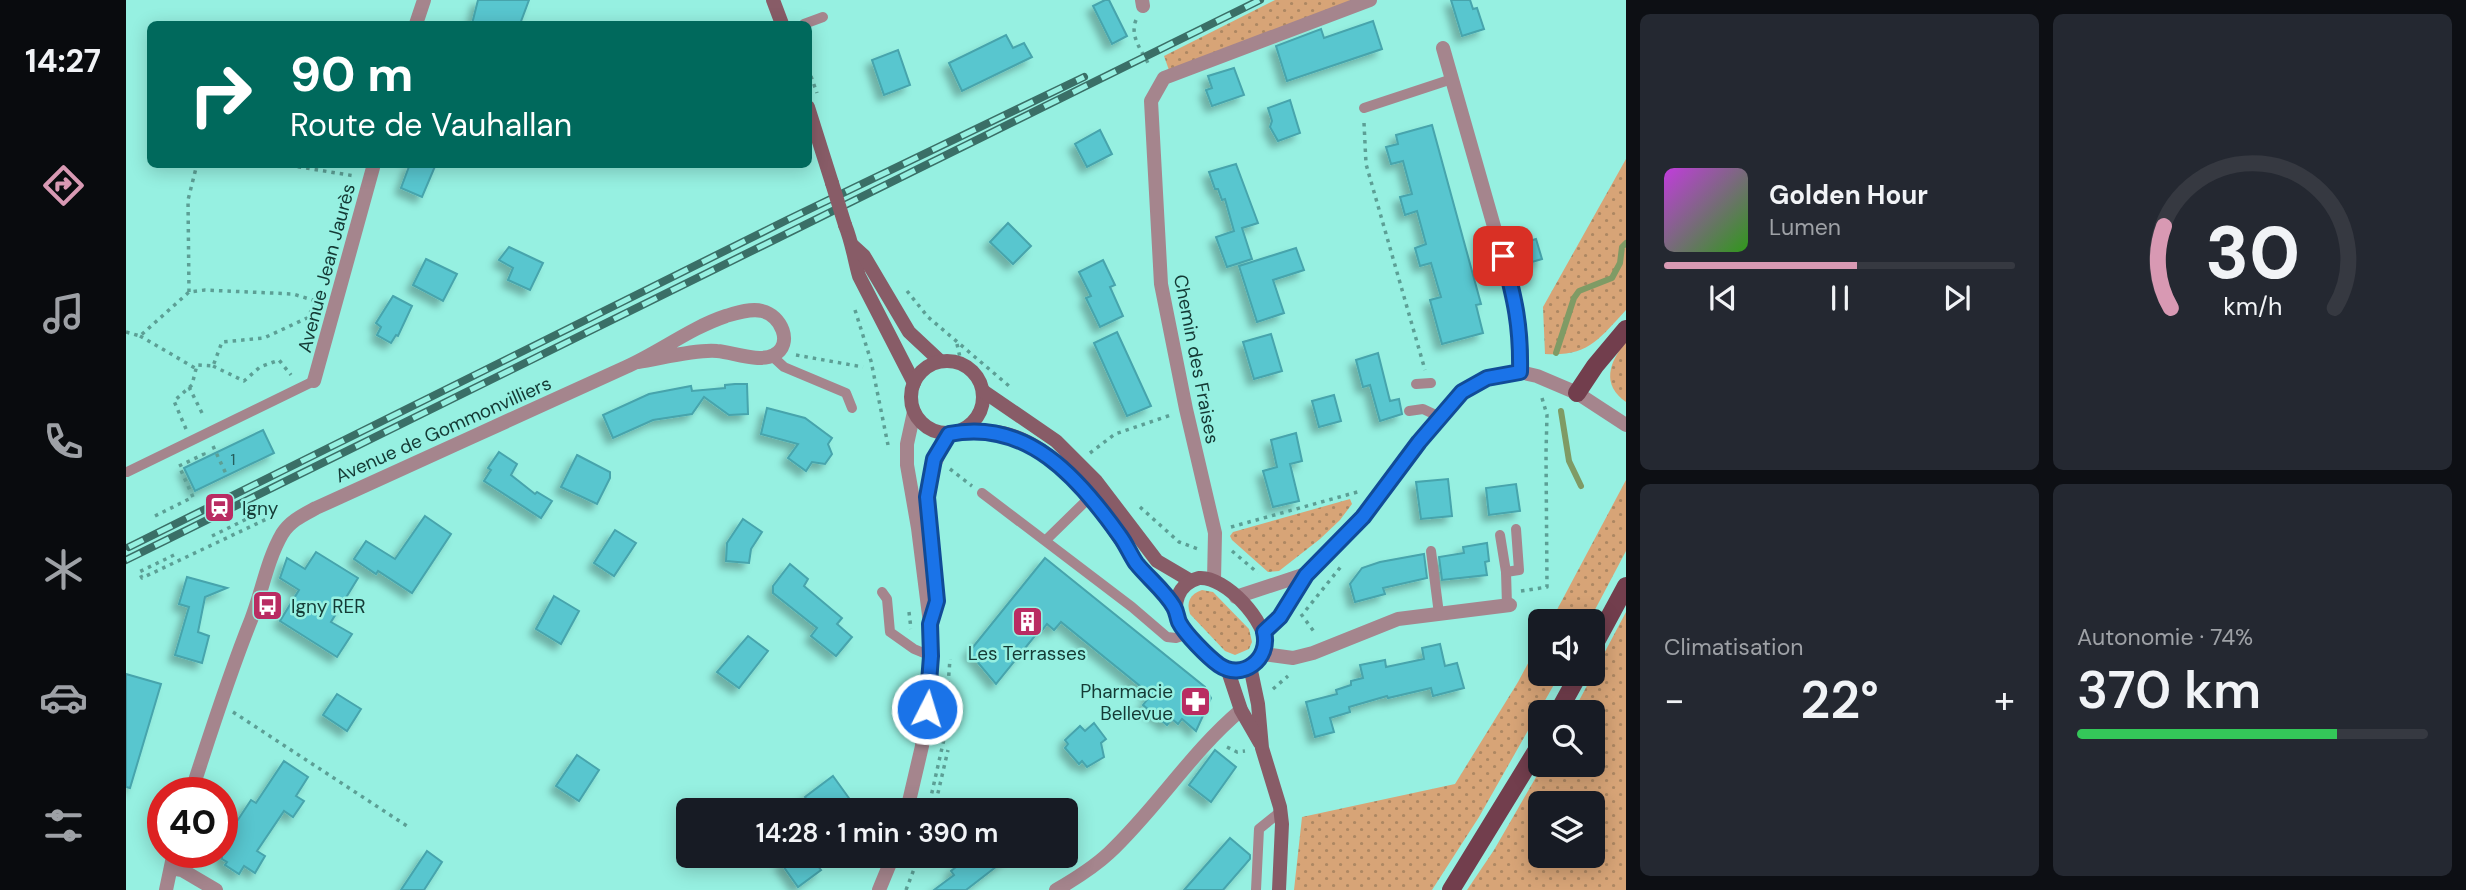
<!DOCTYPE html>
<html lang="fr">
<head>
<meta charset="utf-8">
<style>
  body { margin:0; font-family:"DM Sans",sans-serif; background:#242831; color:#f1f3f6; height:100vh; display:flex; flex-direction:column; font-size:26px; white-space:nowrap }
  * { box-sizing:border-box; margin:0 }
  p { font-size:23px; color:#9ea1a6 }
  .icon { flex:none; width:38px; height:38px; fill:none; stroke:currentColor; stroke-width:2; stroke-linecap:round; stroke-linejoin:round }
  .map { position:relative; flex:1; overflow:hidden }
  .panel { display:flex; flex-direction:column; gap:14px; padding:14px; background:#0d0f14; width:840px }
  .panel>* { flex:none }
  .top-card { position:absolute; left:21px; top:21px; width:665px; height:147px; border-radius:10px; box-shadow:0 4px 18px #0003; background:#00695c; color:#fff; overflow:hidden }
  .controls { position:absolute; left:1402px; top:609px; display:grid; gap:14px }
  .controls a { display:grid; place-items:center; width:77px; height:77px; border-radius:10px; background:#171b24; box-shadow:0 4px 18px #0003; font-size:35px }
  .speed { position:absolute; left:21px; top:777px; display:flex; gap:14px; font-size:35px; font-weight:700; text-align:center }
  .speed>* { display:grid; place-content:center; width:91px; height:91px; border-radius:50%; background:#171b24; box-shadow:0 4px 18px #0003; line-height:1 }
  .speed .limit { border:10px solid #d22; background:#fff; color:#111 }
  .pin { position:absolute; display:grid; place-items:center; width:60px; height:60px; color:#fff; margin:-30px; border-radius:14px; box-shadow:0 4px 10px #0006 }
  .me { position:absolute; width:77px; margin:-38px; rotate:5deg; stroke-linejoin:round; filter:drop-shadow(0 0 5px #0008) }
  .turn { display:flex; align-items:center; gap:24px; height:147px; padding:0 28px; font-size:32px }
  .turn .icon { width:91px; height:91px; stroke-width:2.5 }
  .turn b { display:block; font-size:49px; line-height:60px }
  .big { font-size:52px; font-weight:600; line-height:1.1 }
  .panel .card { flex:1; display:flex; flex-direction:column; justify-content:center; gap:10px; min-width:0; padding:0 24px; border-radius:10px; background:#242831 }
  .panel .dial { align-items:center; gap:0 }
  .dial svg { height:182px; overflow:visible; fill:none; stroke:#363941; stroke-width:7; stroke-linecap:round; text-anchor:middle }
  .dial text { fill:#f1f3f6; stroke:none }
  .song { display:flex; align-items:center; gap:21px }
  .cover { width:84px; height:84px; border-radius:10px; background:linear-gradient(135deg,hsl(290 70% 55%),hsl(110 70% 35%)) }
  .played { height:7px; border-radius:4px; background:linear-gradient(90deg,#d899b3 55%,#363941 55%) }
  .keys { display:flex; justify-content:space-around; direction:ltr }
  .heat { display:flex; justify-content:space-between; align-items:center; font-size:38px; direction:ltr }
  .charge { height:10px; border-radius:5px; background:linear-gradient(90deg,#34c759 74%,#363941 0) }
  .panel .tiles { flex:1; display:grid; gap:14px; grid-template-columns:repeat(2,1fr) }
  .trip { position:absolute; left:550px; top:798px; width:402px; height:70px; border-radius:10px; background:#171b24; box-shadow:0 4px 18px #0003; font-weight:600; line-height:70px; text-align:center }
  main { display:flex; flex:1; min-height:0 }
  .dock { display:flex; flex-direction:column; width:126px; justify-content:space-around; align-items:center; background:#090b0e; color:#9ea1a6 }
  .dock .icon { width:49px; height:49px }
  .dock .current { color:#d899b3 }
  .dock b { font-size:32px; color:#f1f3f6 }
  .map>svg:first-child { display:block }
  .grass { fill:url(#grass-dots); fill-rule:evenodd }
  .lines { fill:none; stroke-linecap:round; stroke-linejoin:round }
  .stream { stroke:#7f9b65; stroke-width:6 }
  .building { fill:#58c6cf; stroke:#46a4ac; stroke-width:2; filter:url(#shadow) }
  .path { stroke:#5c9f95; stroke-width:3.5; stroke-dasharray:3.5 5; stroke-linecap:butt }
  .service { stroke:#a5858d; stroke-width:10 }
  .minor { stroke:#a5858d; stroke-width:14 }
  .tertiary { stroke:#a5858d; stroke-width:14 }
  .secondary { stroke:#885c67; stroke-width:14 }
  .primary { stroke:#723e4d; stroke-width:18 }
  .rail-casing { stroke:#3a6f67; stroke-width:8 }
  .rail { stroke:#96f0e1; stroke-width:5; stroke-dasharray:16; stroke-linecap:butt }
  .secondary-bridge { stroke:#885c67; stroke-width:14 }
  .route-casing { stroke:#114b97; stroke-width:18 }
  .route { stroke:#1a73e8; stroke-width:12 }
  .labels { text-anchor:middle; stroke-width:5; stroke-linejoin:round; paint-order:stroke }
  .number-label { font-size:16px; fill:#255d5c }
  .street-label { font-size:19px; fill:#143a35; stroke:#96f0e1 }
  .poi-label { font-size:19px; fill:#143a35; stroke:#96f0e1; text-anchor:start }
</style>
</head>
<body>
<main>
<nav class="dock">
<b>14:27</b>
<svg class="icon current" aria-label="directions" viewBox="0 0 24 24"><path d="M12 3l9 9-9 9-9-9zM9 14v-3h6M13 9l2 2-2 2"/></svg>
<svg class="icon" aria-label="music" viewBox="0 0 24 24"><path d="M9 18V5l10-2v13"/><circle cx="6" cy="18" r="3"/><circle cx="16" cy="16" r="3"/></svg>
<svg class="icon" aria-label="phone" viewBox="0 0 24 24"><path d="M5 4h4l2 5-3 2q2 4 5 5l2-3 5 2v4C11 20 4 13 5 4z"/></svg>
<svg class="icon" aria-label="climate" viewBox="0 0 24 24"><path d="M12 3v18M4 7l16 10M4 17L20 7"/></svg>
<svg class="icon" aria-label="car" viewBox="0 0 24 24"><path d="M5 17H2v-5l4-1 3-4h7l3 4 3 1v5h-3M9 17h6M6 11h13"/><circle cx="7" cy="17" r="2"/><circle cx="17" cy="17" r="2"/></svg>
<svg class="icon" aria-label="filters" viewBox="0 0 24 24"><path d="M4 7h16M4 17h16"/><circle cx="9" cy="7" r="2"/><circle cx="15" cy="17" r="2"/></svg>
</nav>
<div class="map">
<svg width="1500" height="890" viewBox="0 0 1500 890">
  <defs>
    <pattern id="grass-dots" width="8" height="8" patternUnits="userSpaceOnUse" patternTransform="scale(1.75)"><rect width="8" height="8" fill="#d7a477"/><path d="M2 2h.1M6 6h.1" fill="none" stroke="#ad8762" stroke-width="1.8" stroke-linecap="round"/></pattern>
    <filter id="shadow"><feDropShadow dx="-6" dy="6" stdDeviation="3.5" flood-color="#0004"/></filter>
  </defs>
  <rect width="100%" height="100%" fill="#96f0e1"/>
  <!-- grass -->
  <g class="grass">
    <polygon points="1149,0 1230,0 1044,73 1038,56"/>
    <path d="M1500,159v151c-27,29 -38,47 -81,44l-2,-47z"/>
    <path d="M1500,342v60c-25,-17 -17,-40 0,-60z"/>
    <polygon points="1500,480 1500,551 1463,621 1425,621"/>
    <polygon points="1224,499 1226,504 1214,520 1194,539 1153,571 1142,572 1106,540 1104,536 1107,532"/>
    <path d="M1076,590l11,2 36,37 3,13 -3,7 -14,6 -10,-4 -35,-37c-4,-12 0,-20 12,-24z"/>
    <path d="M1500,612v278h-159l27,-40 49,-85h49v-53h-19zM1414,803h52v53h-52z"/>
    <polygon points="1414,641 1414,674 1434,674 1353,817 1306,890 1168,890 1176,817 1329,784 1392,682"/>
  </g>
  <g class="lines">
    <!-- stream -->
    <g class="stream">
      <polyline points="1430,353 1448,298 1453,291 1486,278 1494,263 1496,247 1500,243"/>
      <polyline points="1435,411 1443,461 1455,486"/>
    </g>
  </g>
  <!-- building -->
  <g class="building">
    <polygon points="352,0 403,0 394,24 346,24"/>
    <polygon points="979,0 983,0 1001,36 986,44 967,6"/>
    <polygon points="1325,0 1344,0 1347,9 1351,8 1358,29 1336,36"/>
    <polygon points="1247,21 1256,49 1161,81 1150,46 1195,29 1198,38"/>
    <polygon points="880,35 887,48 898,43 906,57 836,91 823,63"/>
    <polygon points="772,50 784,85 758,95 746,60"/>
    <polygon points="1108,68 1118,95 1086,106 1080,90 1086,88 1082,76"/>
    <polygon points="1164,100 1174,133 1152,141 1144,127 1146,121 1142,108"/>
    <polygon points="1306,125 1355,304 1350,305 1357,333 1316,344 1304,300 1315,297 1305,263 1294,266 1289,248 1300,244 1291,211 1279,215 1274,197 1286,194 1277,161 1265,164 1260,147 1272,144 1270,135"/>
    <polygon points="974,130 986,154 961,167 949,144"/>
    <polygon points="284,164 310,164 296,197 275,188"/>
    <polygon points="1110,164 1132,223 1116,228 1126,259 1101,267 1090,237 1108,231 1099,199 1096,200 1092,189 1089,189 1083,172"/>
    <polygon points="882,223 905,246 887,264 864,242"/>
    <polygon points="1410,239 1416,259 1396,265 1390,245"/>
    <polygon points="383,247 417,263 404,290 382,280 387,268 373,260"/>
    <polygon points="1170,248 1178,270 1147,280 1158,313 1131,322 1113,266"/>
    <polygon points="300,259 331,274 317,301 287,285"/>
    <polygon points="977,260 989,285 984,287 997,316 974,327 960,298 965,296 953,272"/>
    <polygon points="267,296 286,306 272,336 270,335 265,343 251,335 255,327 250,323"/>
    <polygon points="991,332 1025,406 1001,416 968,343"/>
    <polygon points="1145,334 1156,371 1128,379 1117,342"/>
    <polygon points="1252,353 1264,401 1273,399 1276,414 1254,421 1244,385 1237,387 1230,360"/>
    <polygon points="609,384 621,384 622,414 603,415 578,397 566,414 527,420 487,438 477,415 523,394 565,386 566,391 599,388 599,385"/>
    <polygon points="1208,395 1215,421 1193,427 1186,401"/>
    <polygon points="641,408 679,418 706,438 702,444 706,454 699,464 686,462 680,471 662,458 672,444 635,434"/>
    <polygon points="137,430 148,453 69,491 58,468"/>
    <polygon points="1170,433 1176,461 1164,464 1173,501 1147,507 1137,471 1151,467 1145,440"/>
    <polygon points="373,452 391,464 385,475 409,494 411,492 426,501 415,518 358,481 365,470 362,468"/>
    <polygon points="451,455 484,472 484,478 471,504 435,487"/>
    <polygon points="1322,479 1326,516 1295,519 1290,482"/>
    <polygon points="1390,484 1394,511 1363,515 1360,488"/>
    <polygon points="299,516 325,534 286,593 252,571 250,574 228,559 240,541 269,559"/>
    <polygon points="617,519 636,532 625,549 623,563 600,561 601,543"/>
    <polygon points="489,530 510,543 488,576 468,563"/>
    <polygon points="1361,543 1363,561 1359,562 1361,575 1316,580 1313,557 1338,553 1337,547"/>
    <polygon points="190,552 232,578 205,622 226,634 211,657 154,621 173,590 154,578 161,558 179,569"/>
    <polygon points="1298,554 1301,578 1257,588 1259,594 1229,602 1224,584 1236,568 1254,562"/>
    <polygon points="919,558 1079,687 1085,698 1070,731 1056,719 1052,724 1046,719 1041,725 1017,705 1025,695 935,622 928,630 921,624 914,633 912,632 870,684 843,652"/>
    <polygon points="664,564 682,579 678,586 716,618 711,624 726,637 710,656 685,636 691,628 647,593 647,586"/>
    <polygon points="61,577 101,588 79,597 72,632 83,636 76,663 49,655 63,607 53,604"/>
    <polygon points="428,596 453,611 435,644 410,629"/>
    <polygon points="622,636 642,651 613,688 591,672"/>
    <polygon points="1314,644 1319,666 1331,663 1338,688 1307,696 1305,688 1262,698 1261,696 1223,707 1224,712 1204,718 1208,732 1189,737 1180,702 1211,694 1210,690 1225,685 1225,681 1237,678 1234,665 1259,660 1260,667 1298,659 1296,648"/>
    <polygon points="0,674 35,684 4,788 0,787"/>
    <polygon points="211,694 235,709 221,731 197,715"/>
    <polygon points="968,723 980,739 975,743 978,757 961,767 956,761 953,764 939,748 942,744 939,740 954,726 959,731"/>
    <polygon points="1089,750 1110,767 1085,802 1063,785"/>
    <polygon points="451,755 473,770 453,801 430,786"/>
    <polygon points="158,761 182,777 170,796 178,801 167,817 158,811 131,851 139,856 129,873 118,866 113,874 99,865 101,862 96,859 96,844 125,800 130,803"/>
    <polygon points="707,776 725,801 713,810 688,810 679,797"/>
    <polygon points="1104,838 1124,855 1124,859 1097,890 1058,890"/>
    <polygon points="301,851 316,862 298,890 275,890"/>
    <polygon points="664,856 684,856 695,870 672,887 655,863"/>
    <polygon points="844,856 884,856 840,890 808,890 828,875 825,871"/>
  </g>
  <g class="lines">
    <!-- path -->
    <g class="path">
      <path d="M1010,20c-7,17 7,32 14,47"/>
      <polyline points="682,68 691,93"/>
      <polyline points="1238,123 1240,164 1299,370"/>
      <polyline points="155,164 229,176"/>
      <polyline points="781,291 802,317 883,386"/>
      <polyline points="63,292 62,200 71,164"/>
      <polyline points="729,310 745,361 762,445"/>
      <polyline points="0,332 14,336 63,292 79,290 167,294 193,302"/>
      <polyline points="14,336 69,368"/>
      <polyline points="831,344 835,362"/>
      <polyline points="670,355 737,367"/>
      <polyline points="87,366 118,381 134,367 153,360 165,375"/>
      <polyline points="63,387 78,417"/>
      <polyline points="60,429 48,401 66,385 71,365 87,366 96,342 138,338 181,318 190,303"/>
      <polyline points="87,446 101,476"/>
      <polyline points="964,453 989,434 1045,415"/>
      <polyline points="824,469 846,486"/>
      <polyline points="1014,507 1053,542 1072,549"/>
      <polyline points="29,516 67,497 53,466 78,454 77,452"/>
      <polyline points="1105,527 1235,491"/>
      <polyline points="86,536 143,508 154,512"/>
      <polyline points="1106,551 1132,573"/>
      <polyline points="48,555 13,572 16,578 147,516"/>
      <polyline points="1395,591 1421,587 1420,453 1421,415 1416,398"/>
      <polyline points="1180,610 1217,564"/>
      <polyline points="783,612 785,629"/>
      <polyline points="1175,614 1189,633"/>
      <polyline points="1147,689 1162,676"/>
      <polyline points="107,712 284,828"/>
      <polyline points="1101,747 1111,752 1119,751"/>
      <polyline points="802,810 818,739 824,659"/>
      <polyline points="808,810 822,750"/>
      <polyline points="780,890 793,856"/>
    </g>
    <!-- service -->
    <g class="service">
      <polyline points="678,24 697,17"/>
      <polyline points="1238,108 1326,79"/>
      <polyline points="646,356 658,367 720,393 726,408"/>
      <polyline points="1290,384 1305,383"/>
      <polyline points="1283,411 1297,409 1314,417"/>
      <polyline points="1,472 188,381"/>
      <polyline points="856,493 1006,607 1041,637 1050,638 1062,634"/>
      <polyline points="1374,535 1380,572 1381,605"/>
      <polyline points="920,540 964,497"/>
      <polyline points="1305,551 1313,614"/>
      <polyline points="1380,572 1393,570 1390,529"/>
      <polyline points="756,592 761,599 764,632 788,649 805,656"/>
      <polyline points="1130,890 1133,829 1154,812"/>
    </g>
    <!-- minor -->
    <g class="minor">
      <polyline points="1016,0 1017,6"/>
      <polyline points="290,24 298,0"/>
      <polyline points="1317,48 1391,307 1395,339 1394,372"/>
      <polyline points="188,381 248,164"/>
      <polyline points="1088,580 1089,533 1060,409 1035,284 1025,101 1038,78 1244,0"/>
      <polyline points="1137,654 1167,658 1187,653 1272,619 1384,605"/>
      <path d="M65,793c19,-58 37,-116 60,-173 11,-28 16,-60 31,-86 8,-13 21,-19 34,-26 103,-47 207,-94 310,-141 34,-15 64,-39 100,-51 10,-3 25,-8 36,-5 19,4 32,33 12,44 -16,8 -41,-3 -57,-4 -21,-2 -58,8 -79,11"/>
      <polyline points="45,868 56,870 90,890"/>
      <polyline points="40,890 48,852"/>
      <path d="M930,890c19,-11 37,-22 53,-37 48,-45 82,-101 132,-143"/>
    </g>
    <!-- tertiary -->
    <g class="tertiary">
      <polyline points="1110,597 1180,574"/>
      <path d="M805,619c6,-19 4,-34 2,-53 -6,-54 -13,-83 16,-132"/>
      <polyline points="1138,632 1154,617 1180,574 1237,517 1293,442 1336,392 1361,378 1394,372 1411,376 1451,393 1500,425"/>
      <polyline points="781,810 796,746 805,656 804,623 792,528 781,465 781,444 788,412"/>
      <polyline points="753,890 767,856"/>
    </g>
    <!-- secondary -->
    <g class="secondary">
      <polyline points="647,0 656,24"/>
      <polyline points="682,107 706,183"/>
      <path d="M719,225c7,17 9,33 14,51l55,107"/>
      <polyline points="727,246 738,256 783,332 814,361"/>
      <circle cx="821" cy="397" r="36"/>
      <polyline points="857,391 930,441 970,481 1031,561 1065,581"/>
      <path d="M834,432c14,0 29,-2 43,1 62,14 100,84 134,130 12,16 26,30 39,46"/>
      <path d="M1073,578c26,-2 68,43 67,70 -27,49 -66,4 -86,-25 -9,-19 -2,-39 19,-45z"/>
      <polyline points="1124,666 1132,704 1136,748 1154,807 1156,824 1153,890"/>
      <polyline points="1102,671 1115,710 1134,743"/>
    </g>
    <!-- primary -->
    <g class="primary">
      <polyline points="1451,393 1469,366 1500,329"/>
      <polyline points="1466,649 1500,586"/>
      <polyline points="1432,712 1453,674"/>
      <polyline points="1325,890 1414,745"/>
    </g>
    <defs>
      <g id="rail">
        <polyline points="3,547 661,220 958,77"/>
        <polyline points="0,560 1134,0"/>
      </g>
    </defs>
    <!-- rail casing -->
    <use href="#rail" class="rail-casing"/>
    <!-- rail -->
    <use href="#rail" class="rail"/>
    <!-- secondary-bridge -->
    <polyline class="secondary-bridge" points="706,183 719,225"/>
  </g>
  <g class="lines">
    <defs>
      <path id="route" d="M801,709l4,-53 -1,-32 7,-23 -10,-104 7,-38 15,-25c78,-16 130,44 171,102 6,8 10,18 16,27 12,15 29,28 38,44 3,5 3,10 5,15 6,12 29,35 40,43 23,16 52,-6 45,-33l16,-15 26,-42 57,-58 56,-75 43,-50 25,-14 33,-6c1,-45 -5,-73 -17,-116"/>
    </defs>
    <!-- route casing -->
    <use href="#route" class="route-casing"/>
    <!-- route -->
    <use href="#route" class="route"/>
  </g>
  <!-- icons -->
  <defs>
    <symbol id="station-square" viewBox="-11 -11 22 22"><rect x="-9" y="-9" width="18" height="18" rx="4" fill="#b92c62" stroke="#96f0e1"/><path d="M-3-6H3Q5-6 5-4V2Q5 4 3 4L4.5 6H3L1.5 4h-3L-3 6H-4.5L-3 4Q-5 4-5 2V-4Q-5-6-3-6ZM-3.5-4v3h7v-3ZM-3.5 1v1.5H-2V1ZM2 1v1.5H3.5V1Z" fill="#fff"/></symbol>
    <symbol id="bus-square" viewBox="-11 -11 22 22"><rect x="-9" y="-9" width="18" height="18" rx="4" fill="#b92c62" stroke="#96f0e1"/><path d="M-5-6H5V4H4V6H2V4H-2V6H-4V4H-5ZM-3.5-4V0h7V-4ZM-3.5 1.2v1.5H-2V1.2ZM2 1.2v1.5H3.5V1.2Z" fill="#fff"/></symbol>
    <symbol id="building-square" viewBox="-11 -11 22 22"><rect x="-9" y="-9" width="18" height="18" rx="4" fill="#b92c62" stroke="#96f0e1"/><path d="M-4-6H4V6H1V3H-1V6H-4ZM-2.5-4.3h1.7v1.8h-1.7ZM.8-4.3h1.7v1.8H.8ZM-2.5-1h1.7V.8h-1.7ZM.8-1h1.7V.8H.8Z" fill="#fff"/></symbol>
    <symbol id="pharmacy-square" viewBox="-11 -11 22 22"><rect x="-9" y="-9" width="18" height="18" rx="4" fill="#b92c62" stroke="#96f0e1"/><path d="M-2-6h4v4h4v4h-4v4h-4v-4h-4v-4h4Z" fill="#fff"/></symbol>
  </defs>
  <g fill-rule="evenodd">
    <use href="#station-square" x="76" y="490" width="35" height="35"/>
    <use href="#bus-square" x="124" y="588" width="35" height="35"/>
    <use href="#building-square" x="884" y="604" width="35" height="35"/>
    <use href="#pharmacy-square" x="1052" y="684" width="35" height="35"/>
  </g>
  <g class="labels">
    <!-- number labels -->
    <g class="number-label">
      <text x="107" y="465">1</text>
    </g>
    <!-- street labels -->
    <g class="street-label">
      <text transform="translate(200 268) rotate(-75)" y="7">Avenue Jean Jaurès</text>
      <text transform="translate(1071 359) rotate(79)" y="7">Chemin des Fraises</text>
      <text transform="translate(317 429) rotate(-24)" y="7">Avenue de Gommonvilliers</text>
    </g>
    <!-- poi labels -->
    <g class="poi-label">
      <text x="116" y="515">Igny</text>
      <text x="165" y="613">Igny RER</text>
      <text x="901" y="660" text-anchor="middle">Les Terrasses</text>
      <text x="1047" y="698" text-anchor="end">Pharmacie<tspan x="1047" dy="22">Bellevue</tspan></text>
    </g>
  </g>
</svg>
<div class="controls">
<a><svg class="icon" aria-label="sound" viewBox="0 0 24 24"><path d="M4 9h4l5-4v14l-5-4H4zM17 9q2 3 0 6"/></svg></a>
<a><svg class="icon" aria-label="search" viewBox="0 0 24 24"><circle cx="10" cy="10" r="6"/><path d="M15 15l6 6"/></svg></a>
<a><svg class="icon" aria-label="layers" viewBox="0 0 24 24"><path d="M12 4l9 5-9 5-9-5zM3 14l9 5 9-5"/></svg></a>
</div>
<div class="speed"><div class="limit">40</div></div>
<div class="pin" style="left:1377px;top:256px;background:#d93025"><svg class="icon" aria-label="arrive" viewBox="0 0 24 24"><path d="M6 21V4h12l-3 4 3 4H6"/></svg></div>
<svg class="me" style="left:801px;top:709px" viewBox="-20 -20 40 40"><circle r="17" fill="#1a73e8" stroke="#fff" stroke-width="3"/><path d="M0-11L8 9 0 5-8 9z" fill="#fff"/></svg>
<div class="trip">14:28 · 1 min · 390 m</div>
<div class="top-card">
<div class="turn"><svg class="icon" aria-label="right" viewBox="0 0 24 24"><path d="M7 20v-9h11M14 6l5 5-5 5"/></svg><div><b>90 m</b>Route de Vauhallan</div></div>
</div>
</div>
<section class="panel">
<div class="tiles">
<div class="card">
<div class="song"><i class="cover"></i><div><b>Golden Hour</b><p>Lumen</p></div></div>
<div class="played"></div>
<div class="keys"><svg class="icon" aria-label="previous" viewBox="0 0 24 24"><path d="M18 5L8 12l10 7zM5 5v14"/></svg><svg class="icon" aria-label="pause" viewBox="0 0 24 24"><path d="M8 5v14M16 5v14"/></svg><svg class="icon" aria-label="next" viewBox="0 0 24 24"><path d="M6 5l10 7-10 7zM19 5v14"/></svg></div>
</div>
<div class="card dial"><svg viewBox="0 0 100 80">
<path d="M14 69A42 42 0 1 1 86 69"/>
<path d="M14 69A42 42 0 0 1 11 33" stroke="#d899b3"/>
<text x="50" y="56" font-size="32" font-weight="700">30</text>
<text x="50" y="72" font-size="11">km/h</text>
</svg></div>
<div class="card"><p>Climatisation</p>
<div class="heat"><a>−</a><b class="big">22°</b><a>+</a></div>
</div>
<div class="card"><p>Autonomie · 74%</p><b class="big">370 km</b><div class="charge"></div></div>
</div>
</section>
</main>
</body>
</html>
